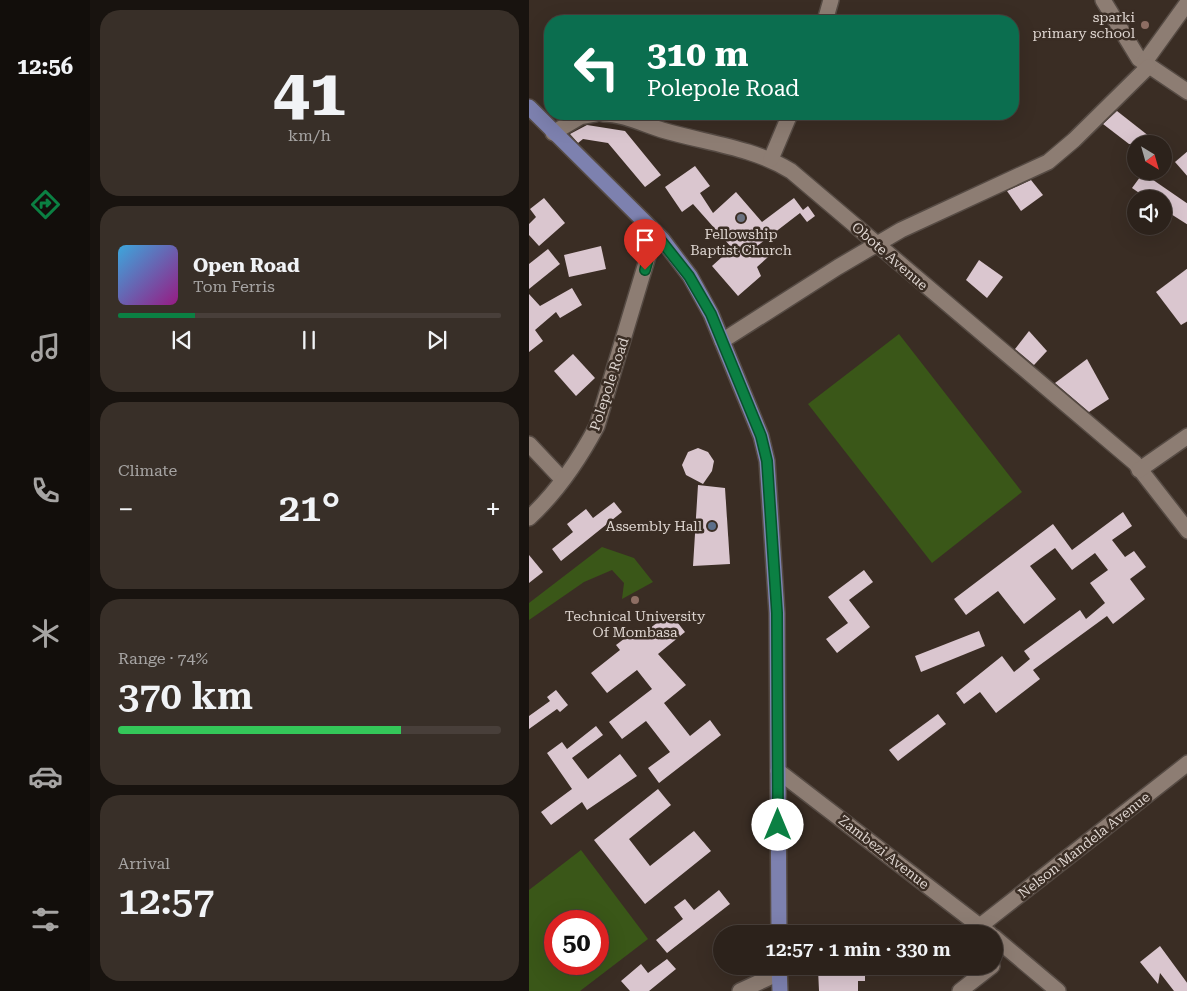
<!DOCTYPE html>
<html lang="en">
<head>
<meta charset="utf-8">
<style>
  body { margin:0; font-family:"Roboto Serif",serif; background:#382f28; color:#f1f3f6; height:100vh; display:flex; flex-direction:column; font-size:19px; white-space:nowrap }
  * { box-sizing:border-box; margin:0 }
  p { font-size:16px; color:#a6a4a3 }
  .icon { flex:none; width:28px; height:28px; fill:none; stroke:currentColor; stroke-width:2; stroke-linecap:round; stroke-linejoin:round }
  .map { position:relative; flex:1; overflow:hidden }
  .drawer { display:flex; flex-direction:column; gap:10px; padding:10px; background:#18130f; width:439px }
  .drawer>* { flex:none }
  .guide { position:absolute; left:15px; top:15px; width:475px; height:105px; border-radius:20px; box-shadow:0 5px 20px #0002,0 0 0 1px #483f3a; background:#0b6e4f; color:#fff; overflow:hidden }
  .needle { width:32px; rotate:143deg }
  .tools { position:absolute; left:598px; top:135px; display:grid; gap:10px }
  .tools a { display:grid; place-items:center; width:45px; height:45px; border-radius:50%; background:#2c221b; box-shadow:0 5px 20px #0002,0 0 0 1px #483f3a; font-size:25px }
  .speed { position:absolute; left:15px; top:910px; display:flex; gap:10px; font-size:25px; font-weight:700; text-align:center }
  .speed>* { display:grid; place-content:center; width:65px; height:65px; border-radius:50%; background:#2c221b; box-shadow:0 5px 20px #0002,0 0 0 1px #483f3a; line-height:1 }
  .speed .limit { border:8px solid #d22; background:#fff; color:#111 }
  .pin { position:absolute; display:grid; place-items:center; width:42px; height:42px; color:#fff; margin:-51px -21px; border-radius:50% 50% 50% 0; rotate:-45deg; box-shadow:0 0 5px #0007 }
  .pin .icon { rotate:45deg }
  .me { position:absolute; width:55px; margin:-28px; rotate:0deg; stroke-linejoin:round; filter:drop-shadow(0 0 4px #0008) }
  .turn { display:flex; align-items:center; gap:18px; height:105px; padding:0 20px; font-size:22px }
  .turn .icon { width:65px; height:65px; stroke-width:2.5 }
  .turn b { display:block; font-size:35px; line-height:42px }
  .big { font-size:38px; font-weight:600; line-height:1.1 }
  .drawer .tile { flex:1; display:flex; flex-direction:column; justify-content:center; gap:8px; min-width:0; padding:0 18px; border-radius:20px; background:#382f28 }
  .drawer .dial { align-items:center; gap:0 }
  .dial b { font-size:65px; line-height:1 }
  .song { display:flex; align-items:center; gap:15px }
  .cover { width:60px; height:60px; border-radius:8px; background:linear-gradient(135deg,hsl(200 70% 55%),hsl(310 70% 35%)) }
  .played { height:5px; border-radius:2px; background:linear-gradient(90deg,#0b8043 20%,#483f3a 20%) }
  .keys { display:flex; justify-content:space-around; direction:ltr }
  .heat { display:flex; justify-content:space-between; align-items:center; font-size:28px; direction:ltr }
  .charge { height:8px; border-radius:4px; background:linear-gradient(90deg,#34c759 74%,#483f3a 0) }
  .trip { position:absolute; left:184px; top:925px; width:290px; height:50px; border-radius:25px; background:#2c221b; box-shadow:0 5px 20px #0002,0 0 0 1px #483f3a; font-weight:600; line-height:50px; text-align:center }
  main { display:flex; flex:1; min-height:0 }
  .menu { display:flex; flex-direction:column; width:90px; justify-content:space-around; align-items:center; background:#120e0b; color:#a6a4a3 }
  .menu .icon { width:35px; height:35px }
  .menu .on { color:#0b8043 }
  .menu b { font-size:22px; color:#f1f3f6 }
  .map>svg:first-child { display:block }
  .green { fill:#3a5718; fill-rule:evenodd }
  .building { fill:#dac6cf }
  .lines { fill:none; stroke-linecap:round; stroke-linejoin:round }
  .minor-casing { stroke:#564b44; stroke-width:18 }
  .major-casing { stroke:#564b44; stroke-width:18 }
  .minor { stroke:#8d7d73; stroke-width:15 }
  .major { stroke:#7d81af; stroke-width:15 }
  .route-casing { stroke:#07532c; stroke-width:12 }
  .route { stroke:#0b8043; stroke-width:9 }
  .education-dot { fill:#8d6e63; stroke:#3a2d24; stroke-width:2 }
  .worship-dot { fill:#6b7280; stroke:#3a2d24; stroke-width:2 }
  .service-dot { fill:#5c6f8a; stroke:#3a2d24; stroke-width:2 }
  .labels { text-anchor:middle; stroke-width:5; stroke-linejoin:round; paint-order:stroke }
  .poi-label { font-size:14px; fill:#ded5d0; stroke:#3a2d24; text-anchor:end }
  .street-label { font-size:14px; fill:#ded5d0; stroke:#3a2d24 }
</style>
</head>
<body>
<main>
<nav class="menu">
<b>12:56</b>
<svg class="icon on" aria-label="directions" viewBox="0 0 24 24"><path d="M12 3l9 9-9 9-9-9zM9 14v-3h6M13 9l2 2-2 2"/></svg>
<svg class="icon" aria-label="music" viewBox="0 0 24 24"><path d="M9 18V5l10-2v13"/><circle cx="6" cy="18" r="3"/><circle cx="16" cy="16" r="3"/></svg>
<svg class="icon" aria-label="phone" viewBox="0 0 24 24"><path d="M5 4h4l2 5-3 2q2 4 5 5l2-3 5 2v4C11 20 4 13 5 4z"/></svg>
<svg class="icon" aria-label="climate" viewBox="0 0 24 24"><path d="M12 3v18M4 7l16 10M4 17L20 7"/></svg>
<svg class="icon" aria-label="car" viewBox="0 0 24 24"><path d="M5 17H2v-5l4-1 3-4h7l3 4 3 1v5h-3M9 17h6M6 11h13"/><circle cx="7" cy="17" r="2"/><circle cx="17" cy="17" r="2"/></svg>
<svg class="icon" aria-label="filters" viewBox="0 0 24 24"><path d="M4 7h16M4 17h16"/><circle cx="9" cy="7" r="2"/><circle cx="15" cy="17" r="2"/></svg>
</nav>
<section class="drawer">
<div class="tile dial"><b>41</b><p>km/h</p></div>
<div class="tile">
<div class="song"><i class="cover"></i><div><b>Open Road</b><p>Tom Ferris</p></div></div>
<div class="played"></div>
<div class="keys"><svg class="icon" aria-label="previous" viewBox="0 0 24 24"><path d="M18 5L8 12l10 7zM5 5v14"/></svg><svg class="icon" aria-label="pause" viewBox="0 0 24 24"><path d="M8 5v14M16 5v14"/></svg><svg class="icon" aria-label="next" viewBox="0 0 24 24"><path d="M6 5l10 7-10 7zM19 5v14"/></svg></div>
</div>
<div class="tile"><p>Climate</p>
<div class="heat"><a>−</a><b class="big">21°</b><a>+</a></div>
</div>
<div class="tile"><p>Range · 74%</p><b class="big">370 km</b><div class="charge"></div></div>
<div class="tile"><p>Arrival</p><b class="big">12:57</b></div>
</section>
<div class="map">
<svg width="659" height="991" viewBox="0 0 659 991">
  <rect width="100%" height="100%" fill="#3a2d24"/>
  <!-- green -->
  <g class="green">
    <polygon points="370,334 493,492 403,563 279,404"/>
    <polygon points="73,547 105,558 124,582 93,599 95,583 83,570 55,582 0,620 0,603"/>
    <path d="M52,850l67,89 -68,52h-51v-101zM26,921h43v43h-43z"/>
  </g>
  <!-- building -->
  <g class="building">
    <polygon points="588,111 630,144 600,144 574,124"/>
    <polygon points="58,125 96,131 132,175 116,187 79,143 54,139 49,143 41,134"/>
    <polygon points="659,151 659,177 646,162"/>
    <polygon points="166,166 181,186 171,193 184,213 207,192 233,222 265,198 274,210 279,206 286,216 278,222 271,213 228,246 239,257 228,267 232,276 209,296 183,266 203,248 164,204 153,212 136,187"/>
    <polygon points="614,173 659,204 659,225 634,209 634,199 619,199 603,188"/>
    <polygon points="502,180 514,195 492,211 478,191"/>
    <polygon points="15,198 36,223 10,246 0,235 0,224 7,217 1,209"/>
    <polygon points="72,246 77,269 40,277 35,255"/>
    <polygon points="19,249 31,264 0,289 0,264"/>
    <polygon points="450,260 474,277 458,298 437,280"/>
    <polygon points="659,268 659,321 652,325 627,292"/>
    <polygon points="43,288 53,305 31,318 27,312 6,330 14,341 0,352 0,294 11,306"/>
    <polygon points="500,331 518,351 505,365 486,349"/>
    <polygon points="44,354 66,378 47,396 25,371"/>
    <polygon points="558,359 580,399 560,412 526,383"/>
    <polygon points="169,448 179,452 185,461 183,471 174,484 157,475 153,465 159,452"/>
    <polygon points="169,485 196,488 201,564 164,566"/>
    <polygon points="85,502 93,512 32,561 23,549 44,532 38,524 57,509 64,518"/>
    <polygon points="594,512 603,526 583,540 596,557 605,551 617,567 601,579 616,599 584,624 578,616 504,670 511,679 467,713 451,692 435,704 427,693 473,656 485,672 501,659 495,651 551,610 557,619 576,603 561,583 579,570 566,553 543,570 526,548 501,566 527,599 495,624 469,591 437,615 425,599 524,524 543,550"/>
    <polygon points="0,555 14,572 0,583"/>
    <polygon points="335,570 344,582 320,600 341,627 308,653 297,639 319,623 299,597"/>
    <polygon points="141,613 156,632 129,654 157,685 135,703 161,736 181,720 192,735 130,783 119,768 141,752 117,721 93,739 80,722 123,689 108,670 78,693 62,673 91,650 87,645 108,629 112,635"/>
    <polygon points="450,631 456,646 392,672 386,656"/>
    <polygon points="27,690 39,705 31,712 28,709 0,729 0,716 21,701 18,697"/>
    <polygon points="409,714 417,724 369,761 360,750"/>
    <polygon points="67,726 74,735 43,758 59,779 91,754 108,776 58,810 53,802 22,825 12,812 43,789 18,753 33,742 38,749"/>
    <polygon points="129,789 142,805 100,839 121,866 165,831 182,851 116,904 65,840"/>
    <polygon points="190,890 201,904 138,953 127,940 154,919 145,907 156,899 165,910"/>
    <polygon points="631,946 659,984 659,991 645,991 631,973 629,984 611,962"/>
    <polygon points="138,959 147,969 120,991 101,991 92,981 112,964 119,973"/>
    <polygon points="336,968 336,981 329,981 329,991 290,991 289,969"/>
  </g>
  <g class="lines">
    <defs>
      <g id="minor">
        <polyline points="574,0 610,59 659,92"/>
        <polyline points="296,21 302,0"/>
        <polyline points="615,63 659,2"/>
        <path d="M74,114c20,0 40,10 59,16 44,13 90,17 129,41l344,292 53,68"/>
        <polyline points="24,133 51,117 67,114"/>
        <polyline points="242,159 261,114"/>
        <polyline points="193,341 309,267 372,230 519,162 545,140 619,67"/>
        <polyline points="0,444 33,479"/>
        <polyline points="610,470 659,436"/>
        <path d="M0,518c28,-26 50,-58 68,-92l58,-193"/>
        <polyline points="249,771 461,934"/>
        <polyline points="451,926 659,763"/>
        <polyline points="465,937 529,991"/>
        <polyline points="211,991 250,973"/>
        <polyline points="431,991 463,966"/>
      </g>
      <g id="major">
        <polyline points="0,107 133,239 161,276 182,314 232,436 238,461 248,613 250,934"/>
        <polyline points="250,966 251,991"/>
      </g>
    </defs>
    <!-- minor casing -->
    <use href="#minor" class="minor-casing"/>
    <!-- major casing -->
    <use href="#major" class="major-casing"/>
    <!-- minor -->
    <use href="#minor" class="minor"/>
    <!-- major -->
    <use href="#major" class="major"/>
  </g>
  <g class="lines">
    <defs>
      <polyline id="route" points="116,270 126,233 160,276 182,314 232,436 238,461 248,613 249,825"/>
    </defs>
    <!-- route casing -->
    <use href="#route" class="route-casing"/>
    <!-- route -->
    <use href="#route" class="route"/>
  </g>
  <!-- markers -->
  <g class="education-dot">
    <circle cx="616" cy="25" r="5"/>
    <circle cx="106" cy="600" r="5"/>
  </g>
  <circle class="worship-dot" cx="212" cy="218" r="5"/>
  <circle class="service-dot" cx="183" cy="526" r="5"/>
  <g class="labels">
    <!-- poi labels -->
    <g class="poi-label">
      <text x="606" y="22">sparki<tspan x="606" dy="16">primary school</tspan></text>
      <text x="212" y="239" text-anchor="middle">Fellowship<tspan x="212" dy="16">Baptist Church</tspan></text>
      <text x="173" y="531">Assembly Hall</text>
      <text x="106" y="621" text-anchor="middle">Technical University<tspan x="106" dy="16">Of Mombasa</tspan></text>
    </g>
    <!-- street labels -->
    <g class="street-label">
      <text transform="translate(361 256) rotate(41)" y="5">Obote Avenue</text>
      <text transform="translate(80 384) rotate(-72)" y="5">Polepole Road</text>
      <text transform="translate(555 845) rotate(-38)" y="5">Nelson Mandela Avenue</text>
      <text transform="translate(355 852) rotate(38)" y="5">Zambezi Avenue</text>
    </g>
  </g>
</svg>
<div class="tools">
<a><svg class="needle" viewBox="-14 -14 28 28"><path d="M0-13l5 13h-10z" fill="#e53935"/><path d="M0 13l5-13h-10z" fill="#a6a4a3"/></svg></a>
<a><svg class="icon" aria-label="sound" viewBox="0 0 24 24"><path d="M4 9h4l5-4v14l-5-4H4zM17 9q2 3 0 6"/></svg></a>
</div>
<div class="speed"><div class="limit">50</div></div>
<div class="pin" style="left:116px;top:270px;background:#d93025"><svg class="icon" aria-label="arrive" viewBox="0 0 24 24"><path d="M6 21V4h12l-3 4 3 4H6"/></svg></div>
<svg class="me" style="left:249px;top:825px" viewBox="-20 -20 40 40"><circle r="19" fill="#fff"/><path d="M0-13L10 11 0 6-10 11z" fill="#0b8043"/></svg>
<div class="trip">12:57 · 1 min · 330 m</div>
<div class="guide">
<div class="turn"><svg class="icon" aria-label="left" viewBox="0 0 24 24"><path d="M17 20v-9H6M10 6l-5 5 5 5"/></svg><div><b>310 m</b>Polepole Road</div></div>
</div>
</div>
</main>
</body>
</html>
